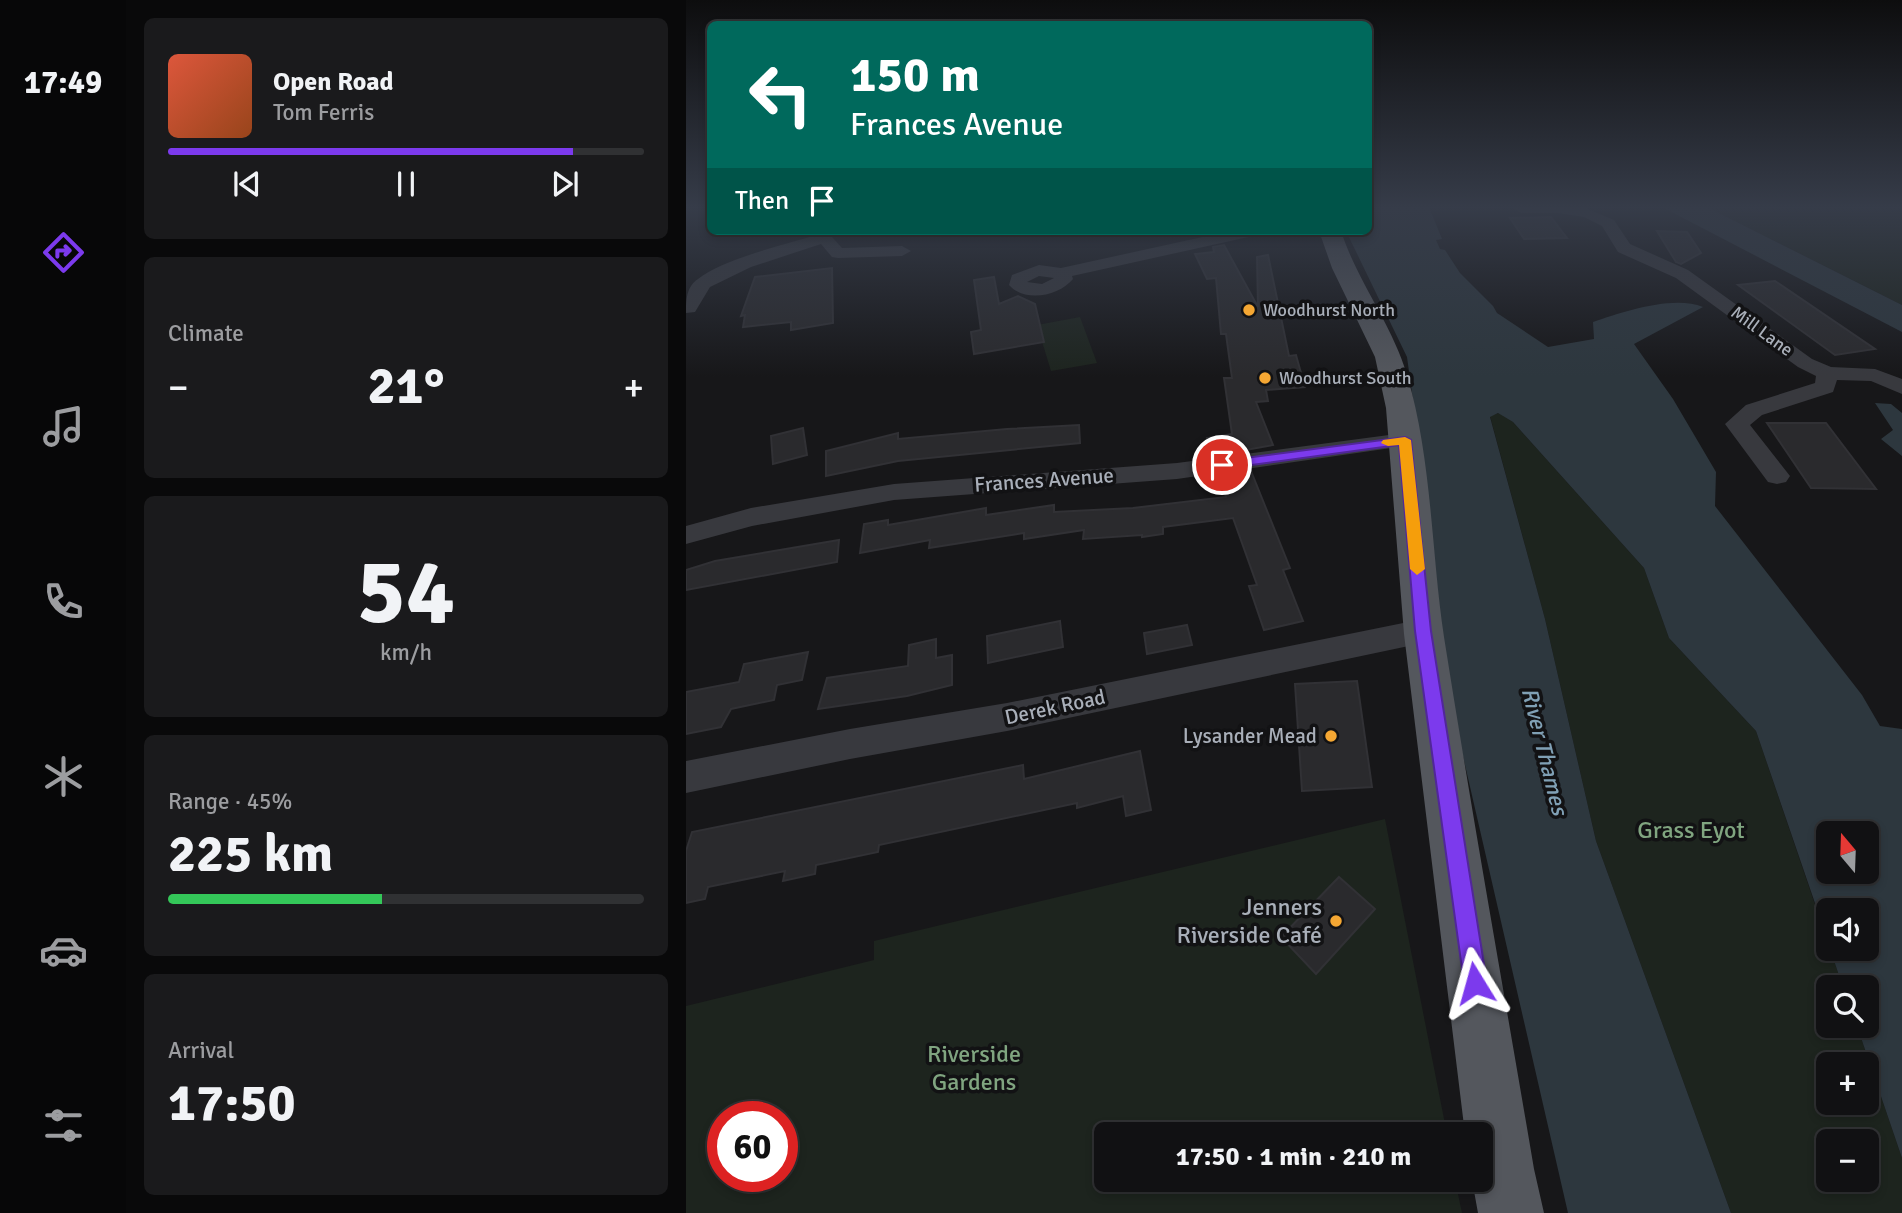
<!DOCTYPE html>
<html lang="en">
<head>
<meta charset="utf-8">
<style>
  body { margin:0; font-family:Signika,sans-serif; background:#1a1a1c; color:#f1f3f6; height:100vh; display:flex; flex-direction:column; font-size:26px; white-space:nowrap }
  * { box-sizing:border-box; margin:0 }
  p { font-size:23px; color:#9c9da0 }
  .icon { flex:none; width:38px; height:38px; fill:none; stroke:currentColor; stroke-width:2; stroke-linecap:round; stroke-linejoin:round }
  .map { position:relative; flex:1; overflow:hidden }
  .details { display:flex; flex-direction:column; gap:18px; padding:18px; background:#09090a; width:560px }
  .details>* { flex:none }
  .top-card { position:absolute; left:21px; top:21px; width:665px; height:214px; border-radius:10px; box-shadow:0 4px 10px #0003,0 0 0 2px #303133; background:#00695c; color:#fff; overflow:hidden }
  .needle { width:46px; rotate:341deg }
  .tools { position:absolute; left:1130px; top:821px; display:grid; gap:14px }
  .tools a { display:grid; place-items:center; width:63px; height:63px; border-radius:10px; background:#111113; box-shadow:0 4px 10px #0003,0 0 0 2px #303133; font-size:35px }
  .speed { position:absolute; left:21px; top:1101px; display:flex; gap:14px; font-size:35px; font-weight:700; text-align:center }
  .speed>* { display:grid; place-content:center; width:91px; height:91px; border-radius:50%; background:#111113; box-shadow:0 4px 10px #0003,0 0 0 2px #303133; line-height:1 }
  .speed .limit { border:10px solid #d22; background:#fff; color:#111 }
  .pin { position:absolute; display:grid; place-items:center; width:60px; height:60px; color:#fff; margin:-30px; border:4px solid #fff; border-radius:50%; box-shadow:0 2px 7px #0007 }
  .me { position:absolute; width:77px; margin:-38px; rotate:352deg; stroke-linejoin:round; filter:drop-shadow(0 0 5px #0008) }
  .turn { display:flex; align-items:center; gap:24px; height:147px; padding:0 28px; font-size:32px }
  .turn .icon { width:91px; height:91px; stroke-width:2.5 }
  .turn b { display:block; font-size:49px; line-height:60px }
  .then { display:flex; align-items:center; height:66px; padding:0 28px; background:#0003; gap:14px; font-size:26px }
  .big { font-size:52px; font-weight:700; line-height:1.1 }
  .details .card { flex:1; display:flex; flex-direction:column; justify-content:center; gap:10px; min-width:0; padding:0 24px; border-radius:10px; background:#1a1a1c }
  .details .dial { align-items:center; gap:0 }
  .dial b { font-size:91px; line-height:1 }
  .song { display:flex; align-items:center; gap:21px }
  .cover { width:84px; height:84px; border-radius:10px; background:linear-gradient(135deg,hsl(10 70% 55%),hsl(20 70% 35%)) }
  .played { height:7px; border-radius:4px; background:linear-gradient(90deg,#7c3aed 85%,#303133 85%) }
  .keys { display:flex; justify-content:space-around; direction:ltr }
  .heat { display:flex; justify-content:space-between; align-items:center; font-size:38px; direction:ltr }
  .charge { height:10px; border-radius:5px; background:linear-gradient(90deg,#34c759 45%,#303133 0) }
  .trip { position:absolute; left:408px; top:1122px; width:399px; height:70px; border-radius:10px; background:#111113; box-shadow:0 4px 10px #0003,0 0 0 2px #303133; font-weight:700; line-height:70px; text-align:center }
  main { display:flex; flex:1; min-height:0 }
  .tab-bar { display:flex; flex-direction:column; width:126px; justify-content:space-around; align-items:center; background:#070708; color:#9c9da0 }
  .tab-bar .icon { width:49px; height:49px }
  .tab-bar .on { color:#7c3aed }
  .tab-bar b { font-size:32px; color:#f1f3f6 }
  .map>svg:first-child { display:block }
  .green { fill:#1d241e; fill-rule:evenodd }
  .water { fill:#2d373e; fill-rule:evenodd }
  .building { fill:#2a2a2d; stroke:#313135; stroke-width:2 }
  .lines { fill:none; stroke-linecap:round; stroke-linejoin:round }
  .minor { fill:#38393e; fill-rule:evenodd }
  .major { fill:#54575d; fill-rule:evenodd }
  .route { fill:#7c3aed; stroke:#51269a; stroke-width:2 }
  .slow { fill:#f59e0b }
  .poi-dot { fill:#f5a733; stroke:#121214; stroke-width:2.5 }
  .labels { text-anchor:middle; stroke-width:7; stroke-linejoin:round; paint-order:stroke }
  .far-poi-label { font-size:18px; fill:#a9afb9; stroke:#121214; text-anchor:start }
  .far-street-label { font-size:18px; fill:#a9afb9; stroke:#121214 }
  .street-label { font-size:21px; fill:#a9afb9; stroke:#121214 }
  .poi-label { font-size:21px; fill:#a9afb9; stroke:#121214; text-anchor:end }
  .water-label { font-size:23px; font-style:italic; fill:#80a0b5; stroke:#121214 }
  .near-park-label { font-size:24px; fill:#80a580; stroke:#121214 }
  .near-poi-label { font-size:24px; fill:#a9afb9; stroke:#121214; text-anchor:end }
</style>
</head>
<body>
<main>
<nav class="tab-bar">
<b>17:49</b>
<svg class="icon on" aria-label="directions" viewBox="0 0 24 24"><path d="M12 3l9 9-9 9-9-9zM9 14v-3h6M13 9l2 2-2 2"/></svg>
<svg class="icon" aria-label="music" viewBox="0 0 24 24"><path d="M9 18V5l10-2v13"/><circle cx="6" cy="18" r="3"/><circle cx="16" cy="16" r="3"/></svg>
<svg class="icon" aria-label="phone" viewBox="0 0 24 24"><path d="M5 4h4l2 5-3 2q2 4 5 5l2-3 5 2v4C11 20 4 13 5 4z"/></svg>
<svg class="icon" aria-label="climate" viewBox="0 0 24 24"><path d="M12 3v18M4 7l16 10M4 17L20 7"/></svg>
<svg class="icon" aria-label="car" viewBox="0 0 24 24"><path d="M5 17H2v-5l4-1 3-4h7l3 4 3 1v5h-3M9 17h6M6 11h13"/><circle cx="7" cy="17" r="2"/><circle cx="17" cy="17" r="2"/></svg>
<svg class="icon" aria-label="filters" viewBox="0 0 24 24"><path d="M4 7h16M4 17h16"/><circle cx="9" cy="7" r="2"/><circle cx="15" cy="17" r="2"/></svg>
</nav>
<section class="details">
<div class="card">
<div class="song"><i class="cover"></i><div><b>Open Road</b><p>Tom Ferris</p></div></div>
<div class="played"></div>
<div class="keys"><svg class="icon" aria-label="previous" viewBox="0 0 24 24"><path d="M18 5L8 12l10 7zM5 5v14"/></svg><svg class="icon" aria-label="pause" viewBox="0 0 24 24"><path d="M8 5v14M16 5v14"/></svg><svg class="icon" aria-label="next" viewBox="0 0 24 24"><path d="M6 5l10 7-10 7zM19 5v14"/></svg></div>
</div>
<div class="card"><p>Climate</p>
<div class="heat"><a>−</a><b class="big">21°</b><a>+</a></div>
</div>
<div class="card dial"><b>54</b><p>km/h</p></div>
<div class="card"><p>Range · 45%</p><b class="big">225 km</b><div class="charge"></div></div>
<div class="card"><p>Arrival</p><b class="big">17:50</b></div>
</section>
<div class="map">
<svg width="1216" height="1213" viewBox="0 0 1216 1213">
  <rect width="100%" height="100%" fill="#171719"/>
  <!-- green -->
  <g class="green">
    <polygon points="1021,207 1216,207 1216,305"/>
    <polygon points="394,317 411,363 365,371 351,325"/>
    <path d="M813,413l14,9 131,146 25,70 87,93 87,256h-14v39h28l45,132v55h-171l-135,-372 -51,-222 -55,-203zM1143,1064h38v38h-38zM1143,1141h38v39h-38z"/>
    <path d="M699,819l62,315h-341v46h349l7,33h-776v-207l188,-46v-19zM37,1116h59v60h-59z"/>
  </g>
  <!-- water -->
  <g class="water">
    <path d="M683,207h60l13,32 -6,1 4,9 5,1 15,23 33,33 4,7 51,34 46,-8 -1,-17c30,-10 80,-27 110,-15l-69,37 39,55 43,73 -1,34 147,189 18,31 22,3v429l-45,-132h10v-39h-24l-13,-38 37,-1v-38h-38v34l-73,-213 -87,-93 -25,-70 -131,-146 -15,-9 -8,4 55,202 51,222 135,372h-163l-120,-522 -16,-153 -25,-181 -61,-126h22zM1143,833h38v39h-38z"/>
    <polygon points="976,207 1021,207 1216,305 1216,332"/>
    <polygon points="1189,403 1205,404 1216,413 1216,456 1195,439 1207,430"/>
  </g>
  <!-- building -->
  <g class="building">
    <polygon points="865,217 881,238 838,239 824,218"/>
    <polygon points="971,231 1001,232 1015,253 995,264 990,262"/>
    <polygon points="538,245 572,307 571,257 582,255 603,356 610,355 619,387 580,390 582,401 570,402 587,445 526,456 521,438 546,434 538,378 546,378 540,334 535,334 530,278 521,279 509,254 528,252 527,247"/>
    <polygon points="146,268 147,323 105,330 105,322 57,327 59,315 55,316 69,277"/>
    <polygon points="308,277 313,304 332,296 349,304 358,342 288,354 285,332 295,330 288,280"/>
    <polygon points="1089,281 1189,349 1149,355 1052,285"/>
    <polygon points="1081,423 1140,423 1190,489 1125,488"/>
    <polygon points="393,425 394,443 212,461 140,476 140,451 212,433 212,439 321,429"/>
    <polygon points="117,428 121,455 87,464 85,436"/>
    <polygon points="565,471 604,568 597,570 617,621 578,630 563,586 571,585 547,518 477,527 477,534 456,537 456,535 397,539 398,530 338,539 338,533 243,548 244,540 174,553 178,524 202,520 202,525 300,508 300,515 368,505 368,512 447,508 540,497 532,476"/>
    <polygon points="153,540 151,562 0,590 0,570 29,561"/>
    <polygon points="374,621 377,647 302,663 301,636"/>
    <polygon points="501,625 506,645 461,654 458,633"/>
    <polygon points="250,639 250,658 266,655 266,685 221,696 132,709 141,678 222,666 223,645"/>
    <polygon points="122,652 116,680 91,685 88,700 45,709 35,727 0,734 0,692 53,682 58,664"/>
    <polygon points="671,681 686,787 616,791 609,684"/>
    <polygon points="454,751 465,810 440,816 437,796 391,808 391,803 193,845 192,852 130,865 129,874 97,881 99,871 22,887 19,899 0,903 0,851 6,832 337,765 338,779"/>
    <polygon points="653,877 689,909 630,974 595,937"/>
  </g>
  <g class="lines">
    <!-- minor -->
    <g class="minor">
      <polygon points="897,207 928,220 944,244 1002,270 1126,359 1145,367 1189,369 1216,379 1216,394 1185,381 1151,380 1147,392 1076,415 1064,425 1104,476 1100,482 1091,484 1082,482 1039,424 1060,405 1129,383 1130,376 1112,367 990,278 932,252 916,226 898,217 872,213 835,213 827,208"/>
      <path d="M130,231h16v6l10,11 60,-2 9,5 -9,5 -64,2 -6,-1 -11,-13 -70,23 -41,20 -15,25 -9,1c0,-12 0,-26 12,-34 25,-20 86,-34 118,-44z"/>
      <path d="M544,231h31l-8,5 -181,40 1,3c-14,17 -48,24 -64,6l3,-10 27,-10 22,3zM353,276l15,2 -12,6 -15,-2z"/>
      <polygon points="718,433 726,435 730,440 726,445 491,479 208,500 66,526 0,544 0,526 65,508 208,484 491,463"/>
      <polygon points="737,619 748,623 752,631 748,639 737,643 321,731 164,759 0,793 0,761 164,729 321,703"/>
    </g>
    <!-- major -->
    <path class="major" d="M633,231h22c16,50 51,93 66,144 25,84 24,175 37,262 28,177 60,355 90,532l10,44h-66l-6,-33h8v-46h-15l-61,-500 -18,-226 -11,-51 -43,-89z"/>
  </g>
  <!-- sky -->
  <linearGradient id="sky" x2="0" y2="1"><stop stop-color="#0d0d0e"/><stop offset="0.55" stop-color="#363c49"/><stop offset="1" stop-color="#363c49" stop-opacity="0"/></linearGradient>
  <rect width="1216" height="377" fill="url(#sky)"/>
  <!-- route -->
  <polygon class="route" points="719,437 725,440 745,631 801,983 797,991 789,995 781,991 778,983 729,631 713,445 536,469 530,465 536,461"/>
  <!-- slow -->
  <polygon class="slow" points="719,437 725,440 739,569 731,575 724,569 713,445 702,446 695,443 697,440"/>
  <!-- markers -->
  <g class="poi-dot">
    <circle cx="563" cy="310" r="7"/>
    <circle cx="579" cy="378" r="7"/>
    <circle cx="645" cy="736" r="7"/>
    <circle cx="650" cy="921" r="7"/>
  </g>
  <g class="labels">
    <!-- far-poi labels -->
    <g class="far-poi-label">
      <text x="577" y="316">Woodhurst North</text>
      <text x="593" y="384">Woodhurst South</text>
    </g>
    <!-- far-street labels -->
    <g class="far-street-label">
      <text transform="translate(1076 331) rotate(36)" y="6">Mill Lane</text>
    </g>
    <!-- street labels -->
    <g class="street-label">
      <text transform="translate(358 480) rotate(-4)" y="7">Frances Avenue</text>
      <text transform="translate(369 707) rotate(-12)" y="7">Derek Road</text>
    </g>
    <!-- poi labels -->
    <g class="poi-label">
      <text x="631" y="743">Lysander Mead</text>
    </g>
    <!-- water labels -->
    <g class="water-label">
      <text transform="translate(859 751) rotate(76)" y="8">River Thames</text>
    </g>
    <!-- near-park labels -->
    <g class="near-park-label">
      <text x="1005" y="838">Grass Eyot</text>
      <text x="288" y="1062">Riverside<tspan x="288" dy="28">Gardens</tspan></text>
    </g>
    <!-- near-poi labels -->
    <g class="near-poi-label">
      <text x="636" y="915">Jenners<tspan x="636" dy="28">Riverside Café</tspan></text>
    </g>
  </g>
</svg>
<div class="tools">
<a><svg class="needle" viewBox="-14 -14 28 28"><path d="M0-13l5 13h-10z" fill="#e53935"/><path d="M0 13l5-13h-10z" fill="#9c9da0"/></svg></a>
<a><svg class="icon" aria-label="sound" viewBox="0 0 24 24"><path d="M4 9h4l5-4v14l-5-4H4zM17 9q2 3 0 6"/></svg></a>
<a><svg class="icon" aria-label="search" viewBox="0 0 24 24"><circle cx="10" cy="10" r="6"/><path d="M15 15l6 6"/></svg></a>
<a>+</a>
<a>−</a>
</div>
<div class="speed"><div class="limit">60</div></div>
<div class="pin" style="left:536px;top:465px;background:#d93025"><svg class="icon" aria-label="arrive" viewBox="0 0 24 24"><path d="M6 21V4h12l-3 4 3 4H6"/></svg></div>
<svg class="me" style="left:789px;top:983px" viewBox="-20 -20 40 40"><path d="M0-17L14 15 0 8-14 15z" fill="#7c3aed" stroke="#fff" stroke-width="4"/></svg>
<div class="trip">17:50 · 1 min · 210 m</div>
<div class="top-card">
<div class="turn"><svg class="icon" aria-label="left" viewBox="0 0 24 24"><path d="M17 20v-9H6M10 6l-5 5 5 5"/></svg><div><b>150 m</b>Frances Avenue</div></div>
<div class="then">Then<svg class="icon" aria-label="arrive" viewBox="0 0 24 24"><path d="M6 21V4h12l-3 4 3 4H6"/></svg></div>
</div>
</div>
</main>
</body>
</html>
